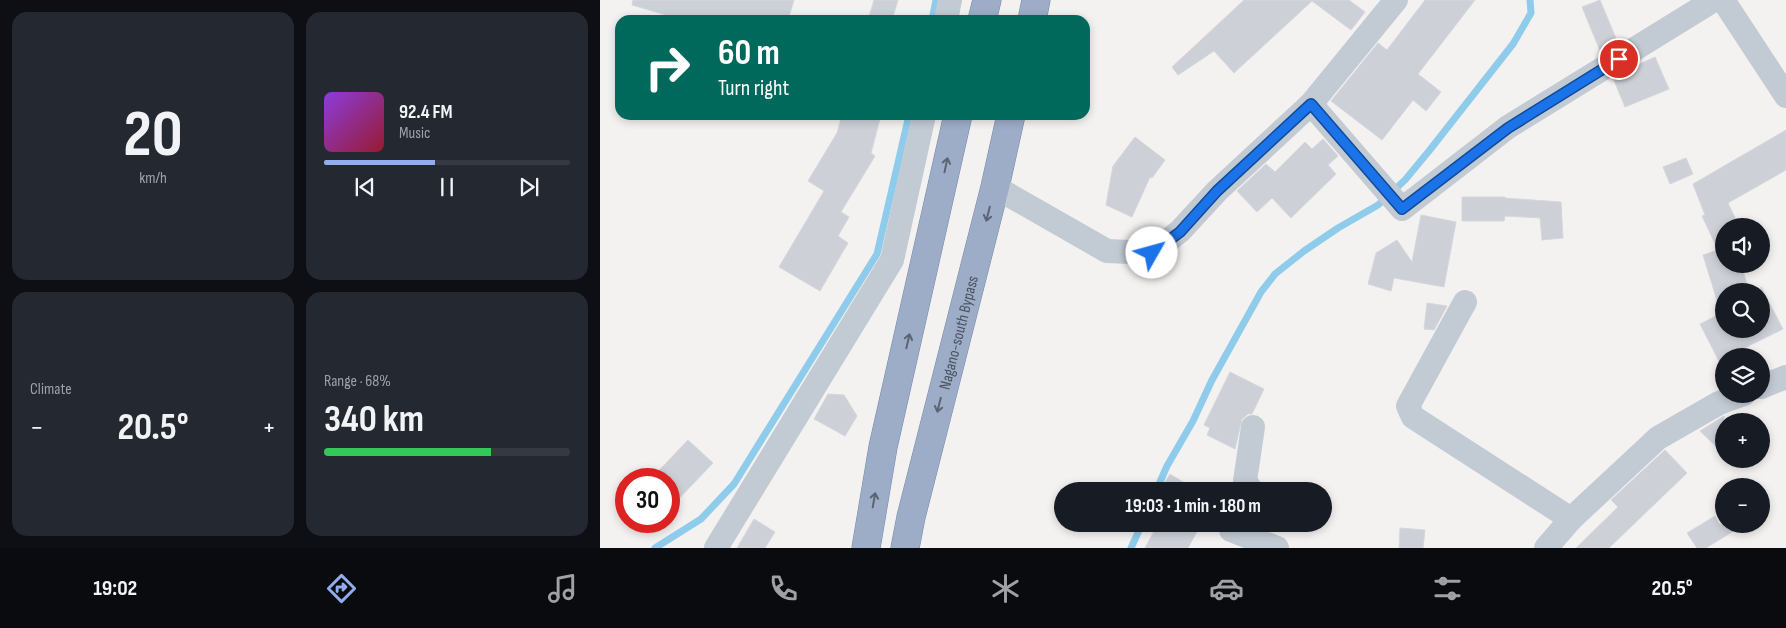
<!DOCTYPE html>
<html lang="en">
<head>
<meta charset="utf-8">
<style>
  body { margin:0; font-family:"Sofia Sans Condensed",sans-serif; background:#242831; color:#f1f3f6; height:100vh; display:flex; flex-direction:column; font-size:19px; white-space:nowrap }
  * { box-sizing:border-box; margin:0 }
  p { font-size:16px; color:#9ea1a6 }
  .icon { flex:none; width:28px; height:28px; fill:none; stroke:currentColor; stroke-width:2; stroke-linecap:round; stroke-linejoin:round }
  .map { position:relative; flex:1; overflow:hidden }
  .details { display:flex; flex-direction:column; gap:12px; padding:12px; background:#0d0f14; width:600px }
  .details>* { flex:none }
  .guide { position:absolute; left:15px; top:15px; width:475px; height:105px; border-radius:15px; box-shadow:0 2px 8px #0003; background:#00695c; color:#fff; overflow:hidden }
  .buttons { position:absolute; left:1115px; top:218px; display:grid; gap:10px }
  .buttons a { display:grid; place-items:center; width:55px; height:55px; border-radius:50%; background:#171b24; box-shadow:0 2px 8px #0003; font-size:25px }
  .speed { position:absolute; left:15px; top:468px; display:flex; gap:10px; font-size:25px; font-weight:700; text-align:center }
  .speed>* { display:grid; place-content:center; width:65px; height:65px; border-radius:50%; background:#171b24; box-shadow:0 2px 8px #0003; line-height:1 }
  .speed .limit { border:8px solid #d22; background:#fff; color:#111 }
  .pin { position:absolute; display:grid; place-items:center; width:42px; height:42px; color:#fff; margin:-21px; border:2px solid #fff; border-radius:50%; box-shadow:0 1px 5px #0007 }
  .me { position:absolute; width:55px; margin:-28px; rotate:52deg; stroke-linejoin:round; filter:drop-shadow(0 0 4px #0008) }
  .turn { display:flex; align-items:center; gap:18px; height:105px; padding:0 20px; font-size:22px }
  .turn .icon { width:65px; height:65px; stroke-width:2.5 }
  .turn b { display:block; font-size:35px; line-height:42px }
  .big { font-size:38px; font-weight:700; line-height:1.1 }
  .details .tile { flex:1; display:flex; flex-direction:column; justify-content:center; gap:8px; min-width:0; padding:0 18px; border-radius:15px; background:#242831 }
  .details .dial { align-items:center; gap:0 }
  .dial b { font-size:65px; line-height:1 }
  .song { display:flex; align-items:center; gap:15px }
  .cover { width:60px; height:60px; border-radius:8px; background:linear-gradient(135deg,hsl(270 70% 55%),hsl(350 70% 35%)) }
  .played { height:5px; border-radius:2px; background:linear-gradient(90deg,#91adee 45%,#363941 45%) }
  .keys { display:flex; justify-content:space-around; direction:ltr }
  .heat { display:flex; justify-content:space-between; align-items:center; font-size:28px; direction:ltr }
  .charge { height:8px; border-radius:4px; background:linear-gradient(90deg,#34c759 68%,#363941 0) }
  .details .tiles { flex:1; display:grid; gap:12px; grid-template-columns:repeat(2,1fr) }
  .trip { position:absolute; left:454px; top:482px; width:278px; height:50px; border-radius:25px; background:#171b24; box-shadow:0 2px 8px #0003; font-weight:700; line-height:50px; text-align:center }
  .tabs { display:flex; height:80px; justify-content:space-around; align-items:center; background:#090b0e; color:#9ea1a6 }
  .tabs .icon { width:35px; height:35px }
  .tabs .current { color:#91adee }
  .tabs b { font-size:22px; color:#f1f3f6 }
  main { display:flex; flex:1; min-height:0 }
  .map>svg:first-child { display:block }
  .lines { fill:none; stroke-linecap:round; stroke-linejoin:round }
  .stream { stroke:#8fccec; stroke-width:7 }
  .building { fill:#cdd0d7; stroke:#d6d7dd }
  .trunk-casing { stroke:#7588ab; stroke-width:29 }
  .minor { stroke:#c2cad3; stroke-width:24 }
  .trunk { stroke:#9eadc7; stroke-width:28 }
  .oneway { stroke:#5a6474 }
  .route-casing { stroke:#114b97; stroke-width:12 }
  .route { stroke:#1a73e8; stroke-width:9 }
  .labels { text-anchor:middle; stroke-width:4; stroke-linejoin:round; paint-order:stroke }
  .street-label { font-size:16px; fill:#49525f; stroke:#fff }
</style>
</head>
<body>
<main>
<section class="details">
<div class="tiles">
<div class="tile dial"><b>20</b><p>km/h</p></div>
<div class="tile">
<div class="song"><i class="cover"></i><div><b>92.4 FM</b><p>Music</p></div></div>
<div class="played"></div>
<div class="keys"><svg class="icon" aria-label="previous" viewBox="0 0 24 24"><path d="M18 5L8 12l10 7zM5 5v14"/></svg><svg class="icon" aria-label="pause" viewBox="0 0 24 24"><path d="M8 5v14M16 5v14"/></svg><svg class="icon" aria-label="next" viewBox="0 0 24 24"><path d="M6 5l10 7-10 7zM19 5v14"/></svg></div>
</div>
<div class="tile"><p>Climate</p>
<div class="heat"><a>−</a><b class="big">20.5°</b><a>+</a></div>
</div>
<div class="tile"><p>Range · 68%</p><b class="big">340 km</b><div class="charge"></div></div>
</div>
</section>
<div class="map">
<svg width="1186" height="548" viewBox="0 0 1186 548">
  <rect width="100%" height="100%" fill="#f4f2f1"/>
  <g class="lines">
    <!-- stream -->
    <g class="stream">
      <polyline points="332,20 336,0"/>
      <polyline points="556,491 567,466 593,421 612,380 661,292 675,274 704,251 738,228 778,205 805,180 829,151 913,44 931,13 930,0"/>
      <polyline points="55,548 101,519 134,484 277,254 309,115"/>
      <polyline points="531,548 542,524"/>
    </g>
  </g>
  <!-- building -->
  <g class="building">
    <polygon points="33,0 194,0 188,20 83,20 32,5"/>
    <polygon points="274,0 298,0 292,20 268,20"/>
    <polygon points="644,0 749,0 765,12 751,30 712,1 634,73 614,51 578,75 572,67"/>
    <polygon points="825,0 875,0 818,74 841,92 826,111 813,100 782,140 731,101 778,43 787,50"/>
    <polygon points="1000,0 1018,43 1001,53 982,7"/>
    <polygon points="1055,57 1069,89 1025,107 1013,78 1029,69"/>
    <polygon points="242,115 281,115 271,153 275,156 241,212 249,217 238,236 248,243 220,291 179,267 224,191 208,181 237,133"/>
    <polygon points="1186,130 1186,170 1128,203 1139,226 1124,226 1124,264 1141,264 1149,291 1124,291 1124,306 1119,307 1103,255 1118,250 1102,216 1105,215 1093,184"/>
    <polygon points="535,137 565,160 552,178 550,177 532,217 506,205 513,166"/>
    <polygon points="723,139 738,156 728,165 736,174 691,218 672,198 657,212 637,191 666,164 675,172 705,142 712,149"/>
    <polygon points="1086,158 1093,174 1070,184 1063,167"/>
    <polygon points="862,197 905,197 905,198 961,202 963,238 942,240 940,218 905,216 904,221 862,221"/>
    <polygon points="821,215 856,222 844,287 794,278 791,291 768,284 776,253 797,240 812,262"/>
    <polygon points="1161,287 1183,329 1128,356 1124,356 1124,371 1100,324 1124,312 1124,329 1161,329"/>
    <polygon points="827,303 847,306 834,330 824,329"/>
    <polygon points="630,372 664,389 652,414 648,414 642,419 635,449 607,435 610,428 604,425"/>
    <polygon points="228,394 244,395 257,416 245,436 214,419"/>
    <polygon points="1124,416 1124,454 1100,431"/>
    <polygon points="88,440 113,463 69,509 69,479 51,479"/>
    <polygon points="1065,450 1087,473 1009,548 976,548 1018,507 1011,500"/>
    <polygon points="570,474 593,488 591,491 560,491"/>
    <polygon points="1115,516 1119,524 1145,524 1106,548 1097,548 1087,533"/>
    <polygon points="154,519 175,532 165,548 137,548"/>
    <polygon points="558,524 601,524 588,548 545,548"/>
    <polygon points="800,528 825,530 823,548 799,548"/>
  </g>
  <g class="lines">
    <defs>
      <g id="trunk">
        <polyline points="382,20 387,0"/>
        <polyline points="432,20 436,0"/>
        <polyline points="266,548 283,447 358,115"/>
        <path id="s1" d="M305,548l6,-31 84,-330 16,-72"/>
      </g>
    </defs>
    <!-- trunk casing -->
    <use href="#trunk" class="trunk-casing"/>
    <!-- minor -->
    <g class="minor">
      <polyline points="1123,0 1186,96"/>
      <polyline points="346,20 350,0"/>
      <polyline points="711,104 802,209 908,127 1114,0"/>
      <polyline points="395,187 507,251 552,253 580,231 617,191 711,104 796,0"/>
      <polyline points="865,302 808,406 813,417 971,519"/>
      <polyline points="1161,387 1186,377"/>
      <polyline points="652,491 645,481 653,427"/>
      <polyline points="635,524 631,530 677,548"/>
      <polyline points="116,548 292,260 324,115"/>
      <polyline points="946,548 971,519 1058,438 1119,403 1144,394"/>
    </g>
    <!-- trunk -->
    <use href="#trunk" class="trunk"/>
  </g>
  <!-- one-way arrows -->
  <defs><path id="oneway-shaft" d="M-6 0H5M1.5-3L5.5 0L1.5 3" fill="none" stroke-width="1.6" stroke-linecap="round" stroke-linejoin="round" transform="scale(1.25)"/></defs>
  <g class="oneway">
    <use href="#oneway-shaft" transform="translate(346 165) rotate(-78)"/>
    <use href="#oneway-shaft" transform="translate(388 214) rotate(104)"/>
    <use href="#oneway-shaft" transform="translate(308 341) rotate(-77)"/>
    <use href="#oneway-shaft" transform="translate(339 405) rotate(104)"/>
    <use href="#oneway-shaft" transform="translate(274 500) rotate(-80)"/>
  </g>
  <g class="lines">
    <defs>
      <polyline id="route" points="552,253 580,232 617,191 711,104 802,209 908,128 1019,59"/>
    </defs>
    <!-- route casing -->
    <use href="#route" class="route-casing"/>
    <!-- route -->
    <use href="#route" class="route"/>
  </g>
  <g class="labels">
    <!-- street labels -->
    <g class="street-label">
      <text dy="6" stroke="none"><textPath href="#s1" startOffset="222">Nagano-south Bypass</textPath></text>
    </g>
  </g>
</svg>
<div class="buttons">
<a><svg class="icon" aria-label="sound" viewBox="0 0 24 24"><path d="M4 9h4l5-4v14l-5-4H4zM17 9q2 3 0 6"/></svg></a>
<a><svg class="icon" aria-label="search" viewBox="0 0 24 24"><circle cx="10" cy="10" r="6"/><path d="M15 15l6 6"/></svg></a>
<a><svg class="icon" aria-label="layers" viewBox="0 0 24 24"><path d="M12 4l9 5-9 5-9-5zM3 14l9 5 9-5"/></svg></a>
<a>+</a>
<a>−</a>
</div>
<div class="speed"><div class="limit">30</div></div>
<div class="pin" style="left:1019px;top:59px;background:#d93025"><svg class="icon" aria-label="arrive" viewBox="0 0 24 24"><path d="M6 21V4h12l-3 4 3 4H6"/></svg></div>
<svg class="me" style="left:552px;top:253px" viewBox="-20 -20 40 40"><circle r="19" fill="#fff"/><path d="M0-13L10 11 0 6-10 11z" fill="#1a73e8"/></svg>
<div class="trip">19:03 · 1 min · 180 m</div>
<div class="guide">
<div class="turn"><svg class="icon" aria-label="right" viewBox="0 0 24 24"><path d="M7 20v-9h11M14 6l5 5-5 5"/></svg><div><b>60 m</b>Turn right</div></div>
</div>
</div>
</main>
<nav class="tabs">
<b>19:02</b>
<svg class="icon current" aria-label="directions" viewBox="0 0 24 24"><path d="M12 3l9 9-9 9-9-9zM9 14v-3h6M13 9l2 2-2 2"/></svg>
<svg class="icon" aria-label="music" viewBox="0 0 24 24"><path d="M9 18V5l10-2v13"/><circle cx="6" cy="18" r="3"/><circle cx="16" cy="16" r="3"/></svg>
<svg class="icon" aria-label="phone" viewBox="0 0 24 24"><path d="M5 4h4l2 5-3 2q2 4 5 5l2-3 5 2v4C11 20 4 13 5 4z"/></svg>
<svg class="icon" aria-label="climate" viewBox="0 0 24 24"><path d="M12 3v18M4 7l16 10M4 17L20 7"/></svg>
<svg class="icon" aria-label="car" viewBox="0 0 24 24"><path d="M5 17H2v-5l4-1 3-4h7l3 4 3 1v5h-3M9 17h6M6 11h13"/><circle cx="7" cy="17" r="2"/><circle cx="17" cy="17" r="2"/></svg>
<svg class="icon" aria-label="filters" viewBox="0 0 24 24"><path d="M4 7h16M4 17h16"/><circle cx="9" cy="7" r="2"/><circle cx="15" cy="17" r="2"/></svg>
<b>20.5°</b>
</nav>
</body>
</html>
